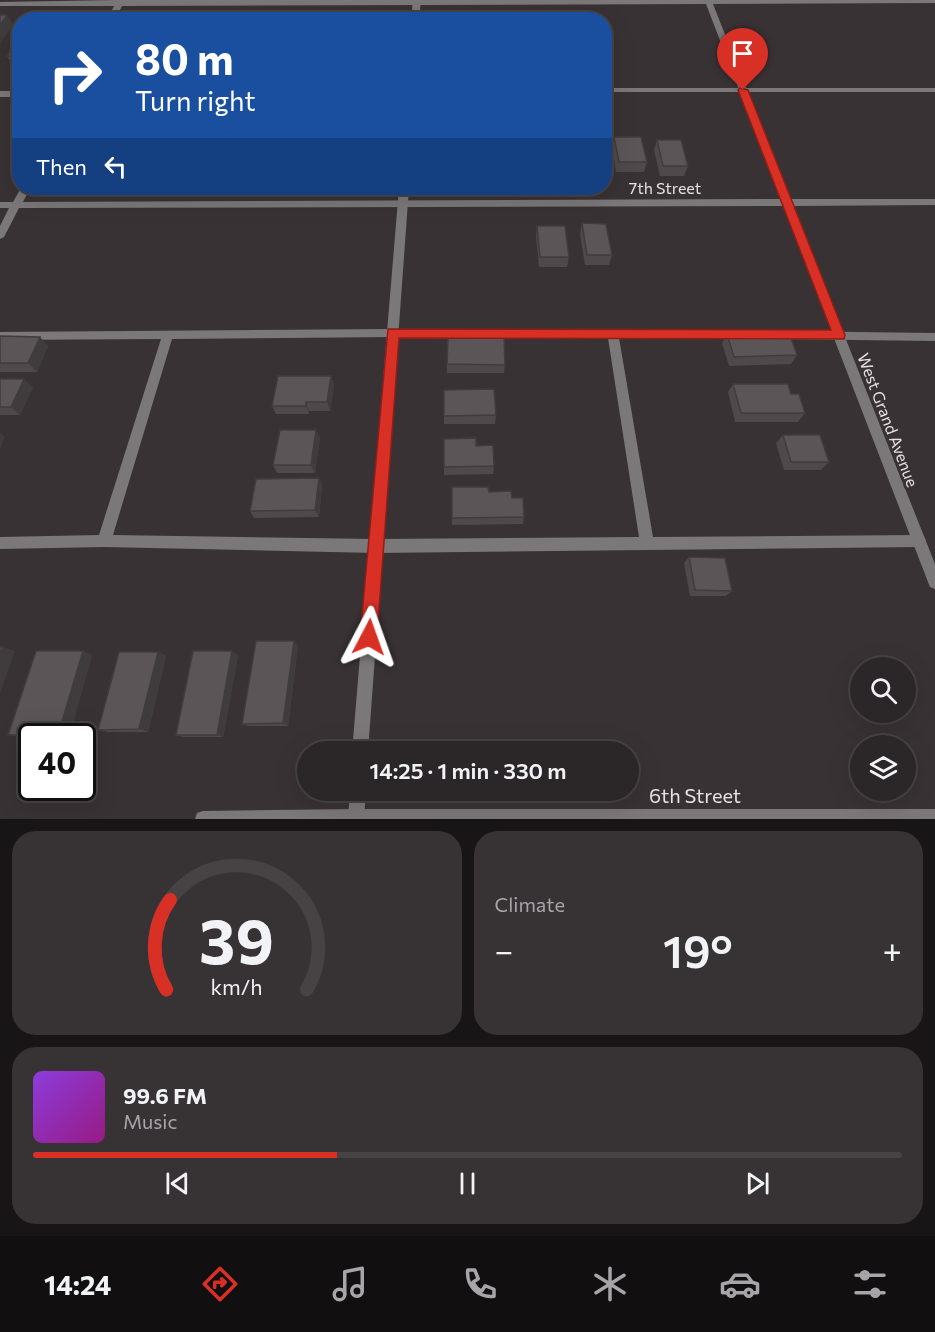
<!DOCTYPE html>
<html lang="en">
<head>
<meta charset="utf-8">
<style>
  body { margin:0; font-family:Commissioner,sans-serif; background:#373234; color:#f1f3f6; height:100vh; display:flex; flex-direction:column; font-size:22px; white-space:nowrap }
  * { box-sizing:border-box; margin:0 }
  p { font-size:20px; color:#a6a5a8 }
  .icon { flex:none; width:33px; height:33px; fill:none; stroke:currentColor; stroke-width:2; stroke-linecap:round; stroke-linejoin:round }
  .map { position:relative; height:819px; overflow:hidden }
  .side { display:flex; flex-direction:column; gap:12px; padding:12px; background:#181516; flex:1 }
  .side>* { flex:none }
  .top-card { position:absolute; left:12px; top:12px; width:600px; height:183px; border-radius:24px; box-shadow:0 6px 24px #0002,0 0 0 2px #474345; background:#1a4fa0; color:#fff; overflow:hidden }
  .tools { position:absolute; left:850px; top:657px; display:grid; gap:12px }
  .tools a { display:grid; place-items:center; width:66px; height:66px; border-radius:50%; background:#2b2628; box-shadow:0 6px 24px #0002,0 0 0 2px #474345; font-size:30px }
  .speed { position:absolute; left:18px; top:723px; display:flex; gap:12px; font-size:30px; font-weight:700; text-align:center }
  .speed>* { display:grid; place-content:center; width:78px; height:78px; border-radius:50%; background:#2b2628; box-shadow:0 6px 24px #0002,0 0 0 2px #474345; line-height:1 }
  .speed .limit { border:3px solid #111; border-radius:9px; background:#fff; color:#111 }
  .pin { position:absolute; display:grid; place-items:center; width:51px; height:51px; color:#fff; margin:-62px -26px; border-radius:50% 50% 50% 0; rotate:-45deg; box-shadow:0 0 6px #0007 }
  .pin .icon { rotate:45deg }
  .me { position:absolute; width:66px; margin:-33px; rotate:4deg; stroke-linejoin:round; filter:drop-shadow(0 0 4px #0008) }
  .turn { display:flex; align-items:center; gap:21px; height:126px; padding:0 24px; font-size:27px }
  .turn .icon { width:78px; height:78px; stroke-width:2.5 }
  .turn b { display:block; font-size:42px; line-height:51px }
  .then { display:flex; align-items:center; height:57px; padding:0 24px; background:#0003; gap:12px; font-size:22px }
  .big { font-size:45px; font-weight:600; line-height:1.1 }
  .side .tile { flex:1; display:flex; flex-direction:column; justify-content:center; gap:9px; min-width:0; padding:0 21px; border-radius:24px; background:#373234 }
  .side .dial { align-items:center; gap:0 }
  .dial svg { height:156px; overflow:visible; fill:none; stroke:#474345; stroke-width:7; stroke-linecap:round; text-anchor:middle }
  .dial text { fill:#f1f3f6; stroke:none }
  .song { display:flex; align-items:center; gap:18px }
  .cover { width:72px; height:72px; border-radius:9px; background:linear-gradient(135deg,hsl(270 70% 55%),hsl(310 70% 35%)) }
  .played { height:6px; border-radius:3px; background:linear-gradient(90deg,#d93025 35%,#474345 35%) }
  .keys { display:flex; justify-content:space-around; direction:ltr }
  .heat { display:flex; justify-content:space-between; align-items:center; font-size:33px; direction:ltr }
  .side .tiles { flex:1; display:grid; gap:12px; grid-template-columns:1fr 1fr }
  .tile:last-child { grid-column:span 2 }
  .trip { position:absolute; left:297px; top:741px; width:342px; height:60px; border-radius:30px; background:#2b2628; box-shadow:0 6px 24px #0002,0 0 0 2px #474345; font-weight:600; line-height:60px; text-align:center }
  .dock { display:flex; height:96px; justify-content:space-around; align-items:center; background:#110f10; color:#a6a5a8 }
  .dock .icon { width:42px; height:42px }
  .dock .selected { color:#d93025 }
  .dock b { font-size:27px; color:#f1f3f6 }
  .map>svg:first-child { display:block }
  .lines { fill:none; stroke-linecap:round; stroke-linejoin:round }
  .service { fill:#7b7879; fill-rule:evenodd }
  .minor { fill:#7b7879; fill-rule:evenodd }
  .tertiary { fill:#7b7879; fill-rule:evenodd }
  .wall { fill:#4f494c }
  .shaded-wall { fill:#403c3e }
  .building { fill:#5c5558; stroke:#403c3e; stroke-width:1.5 }
  .route { fill:#d93025; stroke:#8d1f18; stroke-width:1.5 }
  .labels { text-anchor:middle; stroke-width:6; stroke-linejoin:round; paint-order:stroke }
  .street-label { font-size:16px; fill:#e6e2e3; stroke:#393235 }
  .near-street-label { font-size:20px; fill:#e6e2e3; stroke:#393235 }
</style>
</head>
<body>
<div class="map">
<svg width="935" height="819" viewBox="0 0 935 819">
  <rect width="100%" height="100%" fill="#393235"/>
  <g class="lines">
    <!-- service -->
    <g class="service">
      <rect x="604" y="88" width="331" height="4"/>
      <rect x="0" y="91" width="20" height="6"/>
      <path d="M393,329l354,2 2,3 -6,4h-124l34,199 266,-2 5,1 2,5 -2,5 -5,1 -544,6 -271,-6 -104,2v-12l99,-2 62,-196 -161,1v-8zM393,337l215,1 31,199 -264,2 -262,-4 59,-196z"/>
      <polygon points="775,331 935,333 935,341 775,339 769,335"/>
    </g>
    <!-- minor -->
    <g class="minor">
      <polygon points="117,0 935,0 935,3 713,4 790,199 935,199 935,205 793,206 935,564 935,589 930,587 928,582 783,206 19,208 4,237 0,239 0,226 9,208 0,208 0,202 13,202 21,188 30,188 23,202 781,199 706,4 122,6 115,20 107,20 114,6 0,6 0,2"/>
      <polygon points="356,809 935,809 935,819 195,819 197,813 203,811"/>
    </g>
    <!-- tertiary -->
    <g class="tertiary">
      <polygon points="413,0 421,0 419,20 411,20"/>
      <polygon points="399,188 409,188 368,752 352,752"/>
      <polygon points="350,790 366,790 364,819 348,819"/>
    </g>
  </g>
  <!-- wall -->
  <g class="wall">
    <polygon points="20,45 20,66 13,66 7,56"/>
    <polygon points="614,137 647,162 644,172 616,172 612,147"/>
    <polygon points="657,140 688,166 684,176 660,176 654,150"/>
    <polygon points="582,223 612,255 609,265 585,265 580,234"/>
    <polygon points="537,226 569,257 567,267 539,267 536,236"/>
    <polygon points="727,334 797,355 791,364 729,366 722,343"/>
    <polygon points="0,336 48,346 37,372 0,372"/>
    <polygon points="447,364 505,365 504,373 447,373"/>
    <polygon points="331,376 334,385 330,411 309,411 309,414 276,414 272,406"/>
    <polygon points="0,379 33,387 20,415 0,415"/>
    <polygon points="733,384 791,394 805,413 798,422 735,422 728,392"/>
    <polygon points="496,415 495,424 444,424 444,416"/>
    <polygon points="316,430 320,438 315,473 277,473 273,465"/>
    <polygon points="783,435 829,462 821,470 784,470 776,443"/>
    <polygon points="476,446 494,466 493,474 444,475 444,467"/>
    <polygon points="319,478 322,485 319,517 254,518 250,511"/>
    <polygon points="489,492 512,498 524,517 523,524 452,525 452,518"/>
    <polygon points="689,557 732,591 726,596 690,596 684,563"/>
    <polygon points="298,645 288,726 248,726 242,724"/>
    <polygon points="83,651 92,655 69,736 21,737 8,735"/>
    <polygon points="158,652 166,656 148,732 108,732 98,730"/>
    <polygon points="238,655 223,737 183,737 176,735"/>
  </g>
  <!-- shaded-wall -->
  <g class="shaded-wall">
    <polygon points="7,15 13,25 0,44 0,25"/>
    <polygon points="40,337 48,346 37,372 28,363"/>
    <polygon points="331,376 334,385 330,411 327,402"/>
    <polygon points="24,379 33,387 20,415 11,407"/>
    <polygon points="306,402 309,411 309,414 306,406"/>
    <polygon points="316,430 320,438 315,473 311,465"/>
    <polygon points="0,433 5,437 0,448"/>
    <polygon points="319,478 322,485 319,517 315,510"/>
    <polygon points="294,641 298,645 288,726 283,723"/>
    <polygon points="3,647 15,651 0,693 0,655"/>
    <polygon points="83,651 92,655 69,736 58,735"/>
    <polygon points="232,651 238,655 223,737 217,735"/>
    <polygon points="158,652 166,656 148,732 139,729"/>
  </g>
  <!-- building -->
  <g class="building">
    <polygon points="170,11 168,16 265,15 266,12 285,12 284,20 141,20 145,12"/>
    <rect x="479" y="12" width="22" height="8"/>
    <polygon points="35,14 70,15 68,20 32,20"/>
    <polygon points="0,15 7,15 0,25"/>
    <polygon points="513,16 533,16 533,20 514,20"/>
    <polygon points="550,16 572,16 573,20 550,20"/>
    <polygon points="14,45 20,45 20,56 7,56"/>
    <polygon points="614,137 641,137 647,162 619,162"/>
    <polygon points="657,140 681,140 688,166 663,166"/>
    <polygon points="582,223 606,224 612,255 587,255"/>
    <polygon points="537,226 565,226 569,257 540,257"/>
    <polygon points="789,332 797,355 734,357 727,334"/>
    <polygon points="0,336 40,337 28,363 0,363"/>
    <polygon points="448,337 504,338 505,365 447,364"/>
    <polygon points="278,376 331,376 327,402 306,402 306,406 272,406"/>
    <polygon points="0,379 24,379 11,407 0,407"/>
    <polygon points="733,384 788,384 791,394 799,394 805,413 741,413"/>
    <polygon points="494,389 496,415 444,416 444,390"/>
    <polygon points="280,430 316,430 311,465 273,465"/>
    <polygon points="783,435 820,435 829,462 791,462"/>
    <polygon points="476,438 476,446 493,445 494,466 444,467 444,439"/>
    <polygon points="319,478 315,510 250,511 256,479"/>
    <polygon points="452,487 488,487 489,492 511,491 512,498 523,498 524,517 452,518"/>
    <polygon points="689,557 725,558 732,591 695,590"/>
    <polygon points="256,641 294,641 283,723 242,724"/>
    <polygon points="0,647 3,647 0,655"/>
    <polygon points="36,651 83,651 58,735 8,735"/>
    <polygon points="193,651 232,651 217,735 176,735"/>
    <polygon points="119,652 158,652 139,729 98,730"/>
  </g>
  <!-- route -->
  <polygon class="route" points="740,88 748,90 845,335 844,339 399,338 377,637 374,643 369,646 363,643 360,637 388,329 831,330 738,90"/>
  <g class="labels">
    <!-- street labels -->
    <g class="street-label">
      <text x="665" y="194">7th Street</text>
      <text transform="translate(888 420) rotate(69)" y="6">West Grand Avenue</text>
    </g>
    <!-- near-street labels -->
    <g class="near-street-label">
      <text x="695" y="803">6th Street</text>
    </g>
  </g>
</svg>
<div class="tools">
<a><svg class="icon" aria-label="search" viewBox="0 0 24 24"><circle cx="10" cy="10" r="6"/><path d="M15 15l6 6"/></svg></a>
<a><svg class="icon" aria-label="layers" viewBox="0 0 24 24"><path d="M12 4l9 5-9 5-9-5zM3 14l9 5 9-5"/></svg></a>
</div>
<div class="speed"><div class="limit">40</div></div>
<div class="pin" style="left:743px;top:90px;background:#d93025"><svg class="icon" aria-label="arrive" viewBox="0 0 24 24"><path d="M6 21V4h12l-3 4 3 4H6"/></svg></div>
<svg class="me" style="left:369px;top:637px" viewBox="-20 -20 40 40"><path d="M0-17L14 15 0 8-14 15z" fill="#d93025" stroke="#fff" stroke-width="4"/></svg>
<div class="trip">14:25 · 1 min · 330 m</div>
<div class="top-card">
<div class="turn"><svg class="icon" aria-label="right" viewBox="0 0 24 24"><path d="M7 20v-9h11M14 6l5 5-5 5"/></svg><div><b>80 m</b>Turn right</div></div>
<div class="then">Then<svg class="icon" aria-label="left" viewBox="0 0 24 24"><path d="M17 20v-9H6M10 6l-5 5 5 5"/></svg></div>
</div>
</div>
<section class="side">
<div class="tiles">
<div class="tile dial"><svg viewBox="0 0 100 80">
<path d="M14 69A42 42 0 1 1 86 69"/>
<path d="M14 69A42 42 0 0 1 16 23" stroke="#d93025"/>
<text x="50" y="56" font-size="32" font-weight="700">39</text>
<text x="50" y="72" font-size="11">km/h</text>
</svg></div>
<div class="tile"><p>Climate</p>
<div class="heat"><a>−</a><b class="big">19°</b><a>+</a></div>
</div>
<div class="tile">
<div class="song"><i class="cover"></i><div><b>99.6 FM</b><p>Music</p></div></div>
<div class="played"></div>
<div class="keys"><svg class="icon" aria-label="previous" viewBox="0 0 24 24"><path d="M18 5L8 12l10 7zM5 5v14"/></svg><svg class="icon" aria-label="pause" viewBox="0 0 24 24"><path d="M8 5v14M16 5v14"/></svg><svg class="icon" aria-label="next" viewBox="0 0 24 24"><path d="M6 5l10 7-10 7zM19 5v14"/></svg></div>
</div>
</div>
</section>
<nav class="dock">
<b>14:24</b>
<svg class="icon selected" aria-label="directions" viewBox="0 0 24 24"><path d="M12 3l9 9-9 9-9-9zM9 14v-3h6M13 9l2 2-2 2"/></svg>
<svg class="icon" aria-label="music" viewBox="0 0 24 24"><path d="M9 18V5l10-2v13"/><circle cx="6" cy="18" r="3"/><circle cx="16" cy="16" r="3"/></svg>
<svg class="icon" aria-label="phone" viewBox="0 0 24 24"><path d="M5 4h4l2 5-3 2q2 4 5 5l2-3 5 2v4C11 20 4 13 5 4z"/></svg>
<svg class="icon" aria-label="climate" viewBox="0 0 24 24"><path d="M12 3v18M4 7l16 10M4 17L20 7"/></svg>
<svg class="icon" aria-label="car" viewBox="0 0 24 24"><path d="M5 17H2v-5l4-1 3-4h7l3 4 3 1v5h-3M9 17h6M6 11h13"/><circle cx="7" cy="17" r="2"/><circle cx="17" cy="17" r="2"/></svg>
<svg class="icon" aria-label="filters" viewBox="0 0 24 24"><path d="M4 7h16M4 17h16"/><circle cx="9" cy="7" r="2"/><circle cx="15" cy="17" r="2"/></svg>
</nav>
</body>
</html>
